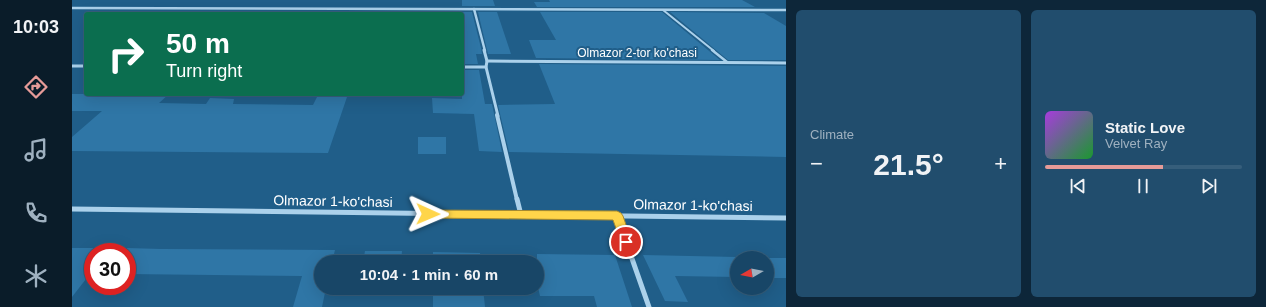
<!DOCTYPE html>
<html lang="en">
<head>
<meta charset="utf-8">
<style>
  body { margin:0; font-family:Arial,sans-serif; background:#214d6d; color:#f1f3f6; height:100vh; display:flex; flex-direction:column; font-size:15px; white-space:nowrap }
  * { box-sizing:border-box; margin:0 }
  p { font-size:13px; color:#9fb1c0 }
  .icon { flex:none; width:22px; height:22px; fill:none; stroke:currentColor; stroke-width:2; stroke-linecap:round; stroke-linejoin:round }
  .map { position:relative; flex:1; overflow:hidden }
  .side { display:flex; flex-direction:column; gap:10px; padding:10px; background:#0d2639; width:480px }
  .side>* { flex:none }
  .banner { position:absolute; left:12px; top:12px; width:380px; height:84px; border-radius:4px; box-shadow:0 4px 16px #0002,0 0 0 1px #365e7b; background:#0b6e4f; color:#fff; overflow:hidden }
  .needle { width:26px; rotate:261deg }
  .tools { position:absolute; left:658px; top:251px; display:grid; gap:8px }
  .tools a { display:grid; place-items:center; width:44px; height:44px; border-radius:50%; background:#184667; box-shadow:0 4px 16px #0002,0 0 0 1px #365e7b; font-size:20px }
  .speed { position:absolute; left:12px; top:243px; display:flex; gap:8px; font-size:20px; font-weight:700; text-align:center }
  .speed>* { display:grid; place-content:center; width:52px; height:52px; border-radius:50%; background:#184667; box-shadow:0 4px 16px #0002,0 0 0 1px #365e7b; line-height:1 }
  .speed .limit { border:6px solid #d22; background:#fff; color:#111 }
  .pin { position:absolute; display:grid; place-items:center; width:34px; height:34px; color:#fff; margin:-17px; border:2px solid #fff; border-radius:50%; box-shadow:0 1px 4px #0007 }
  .me { position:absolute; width:44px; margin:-22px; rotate:91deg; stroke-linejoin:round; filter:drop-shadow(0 0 3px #0008) }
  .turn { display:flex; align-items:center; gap:14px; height:84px; padding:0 16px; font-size:18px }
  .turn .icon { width:52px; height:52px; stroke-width:2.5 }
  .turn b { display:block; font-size:28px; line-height:34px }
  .big { font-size:30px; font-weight:800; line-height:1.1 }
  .side .tile { flex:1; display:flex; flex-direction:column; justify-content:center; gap:6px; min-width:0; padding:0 14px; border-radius:6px; background:#214d6d }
  .song { display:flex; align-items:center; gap:12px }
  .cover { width:48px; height:48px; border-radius:6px; background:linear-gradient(135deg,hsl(280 70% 55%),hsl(130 70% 35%)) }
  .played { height:4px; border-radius:2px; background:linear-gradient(90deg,#e69b98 60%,#365e7b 60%) }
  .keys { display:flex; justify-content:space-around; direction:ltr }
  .heat { display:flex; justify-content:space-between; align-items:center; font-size:22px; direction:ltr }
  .side .tiles { flex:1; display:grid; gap:10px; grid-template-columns:repeat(2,1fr) }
  .trip { position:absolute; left:242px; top:255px; width:230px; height:40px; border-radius:20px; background:#184667; box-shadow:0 4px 16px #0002,0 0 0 1px #365e7b; font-weight:800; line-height:40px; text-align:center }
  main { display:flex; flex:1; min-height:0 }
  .menu { display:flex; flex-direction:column; width:72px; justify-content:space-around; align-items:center; background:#0a1c29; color:#9fb1c0 }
  .menu .icon { width:28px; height:28px }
  .menu .on { color:#e69b98 }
  .menu b { font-size:18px; color:#f1f3f6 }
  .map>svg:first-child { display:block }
  .building { fill:#2f76a6 }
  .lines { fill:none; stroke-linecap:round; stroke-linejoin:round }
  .service-far1 { stroke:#abd1eb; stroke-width:2 }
  .service { stroke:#abd1eb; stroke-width:2.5 }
  .minor-far3 { stroke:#abd1eb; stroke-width:2.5 }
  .minor-far2 { stroke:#abd1eb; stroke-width:3 }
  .minor-far1 { stroke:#abd1eb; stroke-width:4 }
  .minor { stroke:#abd1eb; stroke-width:5 }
  .route { fill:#ffd54a; stroke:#a68a30 }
  .labels { text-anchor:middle; stroke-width:4; stroke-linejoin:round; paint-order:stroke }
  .far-street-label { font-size:12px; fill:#fff; stroke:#205e89 }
  .street-label { font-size:14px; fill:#fff; stroke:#205e89 }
</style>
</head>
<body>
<main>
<nav class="menu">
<b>10:03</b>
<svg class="icon on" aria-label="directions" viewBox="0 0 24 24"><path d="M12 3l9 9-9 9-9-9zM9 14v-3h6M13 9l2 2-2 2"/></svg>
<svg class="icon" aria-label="music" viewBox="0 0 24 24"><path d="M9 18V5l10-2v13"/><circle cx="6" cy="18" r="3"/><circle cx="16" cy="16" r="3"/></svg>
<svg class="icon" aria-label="phone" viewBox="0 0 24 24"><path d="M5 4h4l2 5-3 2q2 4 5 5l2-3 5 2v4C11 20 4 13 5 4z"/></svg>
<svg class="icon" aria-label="climate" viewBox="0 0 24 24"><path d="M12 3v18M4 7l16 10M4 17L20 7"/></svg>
</nav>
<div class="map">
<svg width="714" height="307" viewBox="0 0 714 307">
  <rect width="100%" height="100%" fill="#205e89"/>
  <!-- building -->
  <g class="building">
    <polygon points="390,0 421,0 423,6 390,6"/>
    <polygon points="477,0 670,0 683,7 465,7 462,2 478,2"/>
    <polygon points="390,12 400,12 409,48 410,54 404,54 406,64 390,64"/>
    <polygon points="406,12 425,12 439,54 416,54"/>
    <polygon points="468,12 590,12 648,60 464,58 457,40 484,40"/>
    <polygon points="598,12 692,13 714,26 714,60 656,60"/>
    <polygon points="467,64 714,66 714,157 437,152 426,105 483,104"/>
    <polygon points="390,70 407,70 413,104 420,104 430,152 407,151 402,114 361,113 360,98 390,99"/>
    <polygon points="0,94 97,94 87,103 134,104 138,98 162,99 161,104 241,105 245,97 275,97 256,153 0,151 0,137 30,111 0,111"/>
    <rect x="346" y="137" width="28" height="17"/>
    <polygon points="0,248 21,248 21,270 0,297"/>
    <polygon points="55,248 89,249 263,250 260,262 249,262 249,288 254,288 250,307 221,307 230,276 55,274"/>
    <polygon points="293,251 330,251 329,262 291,262"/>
    <polygon points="361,252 408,253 409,262 361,262"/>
    <polygon points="465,254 543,255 560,307 525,307 522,296 468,296 465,283"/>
    <polygon points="571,255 665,257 665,277 603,276 616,302 593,301"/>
    <rect x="695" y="258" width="19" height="20"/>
    <polygon points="286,288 328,288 328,293 286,292"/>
    <polygon points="361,288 411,288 413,307 361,307"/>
  </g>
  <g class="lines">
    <!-- service-far1 -->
    <polyline class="service-far1" points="591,10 642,51"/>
    <!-- service -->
    <polyline class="service" points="640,50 655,62"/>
    <!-- minor-far3 -->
    <g class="minor-far3">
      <polyline points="0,8 714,10"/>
      <polyline points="402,9 413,51"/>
    </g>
    <!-- minor-far2 -->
    <g class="minor-far2">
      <polyline points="412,50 415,61 414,67 426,116"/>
      <polyline points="415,61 714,63"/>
      <polyline points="0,66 14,66"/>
      <polyline points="390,67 414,67"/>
    </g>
    <!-- minor-far1 -->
    <polyline class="minor-far1" points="425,115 445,200"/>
    <!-- minor -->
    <g class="minor">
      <polyline points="445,199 449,215"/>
      <polyline points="0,209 714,218"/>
      <polyline points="545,216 577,307"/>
    </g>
  </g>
  <!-- route -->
  <polygon class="route" points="356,210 545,211 549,213 551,216 560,242 558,245 554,246 550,245 541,220 356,218 353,216 351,214 353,211"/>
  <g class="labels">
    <!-- far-street labels -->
    <g class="far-street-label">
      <text x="565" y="57">Olmazor 2-tor ko'chasi</text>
    </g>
    <!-- street labels -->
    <g class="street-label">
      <text transform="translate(261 201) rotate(1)" y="5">Olmazor 1-ko'chasi</text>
      <text transform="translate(621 205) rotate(1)" y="5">Olmazor 1-ko'chasi</text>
    </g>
  </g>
</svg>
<div class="tools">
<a><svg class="needle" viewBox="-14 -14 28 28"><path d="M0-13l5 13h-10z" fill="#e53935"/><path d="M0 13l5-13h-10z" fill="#9fb1c0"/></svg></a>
</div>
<div class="speed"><div class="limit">30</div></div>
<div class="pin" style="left:554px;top:242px;background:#d93025"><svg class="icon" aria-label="arrive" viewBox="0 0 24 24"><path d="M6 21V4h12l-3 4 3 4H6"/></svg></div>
<svg class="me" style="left:356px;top:214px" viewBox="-20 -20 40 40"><path d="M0-17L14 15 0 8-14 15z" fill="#ffd54a" stroke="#fff" stroke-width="4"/></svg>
<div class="trip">10:04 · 1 min · 60 m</div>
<div class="banner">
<div class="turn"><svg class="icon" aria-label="right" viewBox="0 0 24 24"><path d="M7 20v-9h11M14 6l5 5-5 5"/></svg><div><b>50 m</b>Turn right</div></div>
</div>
</div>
<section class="side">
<div class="tiles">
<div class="tile"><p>Climate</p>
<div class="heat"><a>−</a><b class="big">21.5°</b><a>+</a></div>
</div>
<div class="tile">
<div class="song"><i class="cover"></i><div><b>Static Love</b><p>Velvet Ray</p></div></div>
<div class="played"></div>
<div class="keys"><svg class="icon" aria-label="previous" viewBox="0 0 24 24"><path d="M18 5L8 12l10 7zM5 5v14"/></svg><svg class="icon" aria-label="pause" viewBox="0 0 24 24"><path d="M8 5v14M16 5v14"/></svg><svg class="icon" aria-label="next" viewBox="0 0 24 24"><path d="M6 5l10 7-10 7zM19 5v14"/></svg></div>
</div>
</div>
</section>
</main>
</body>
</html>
